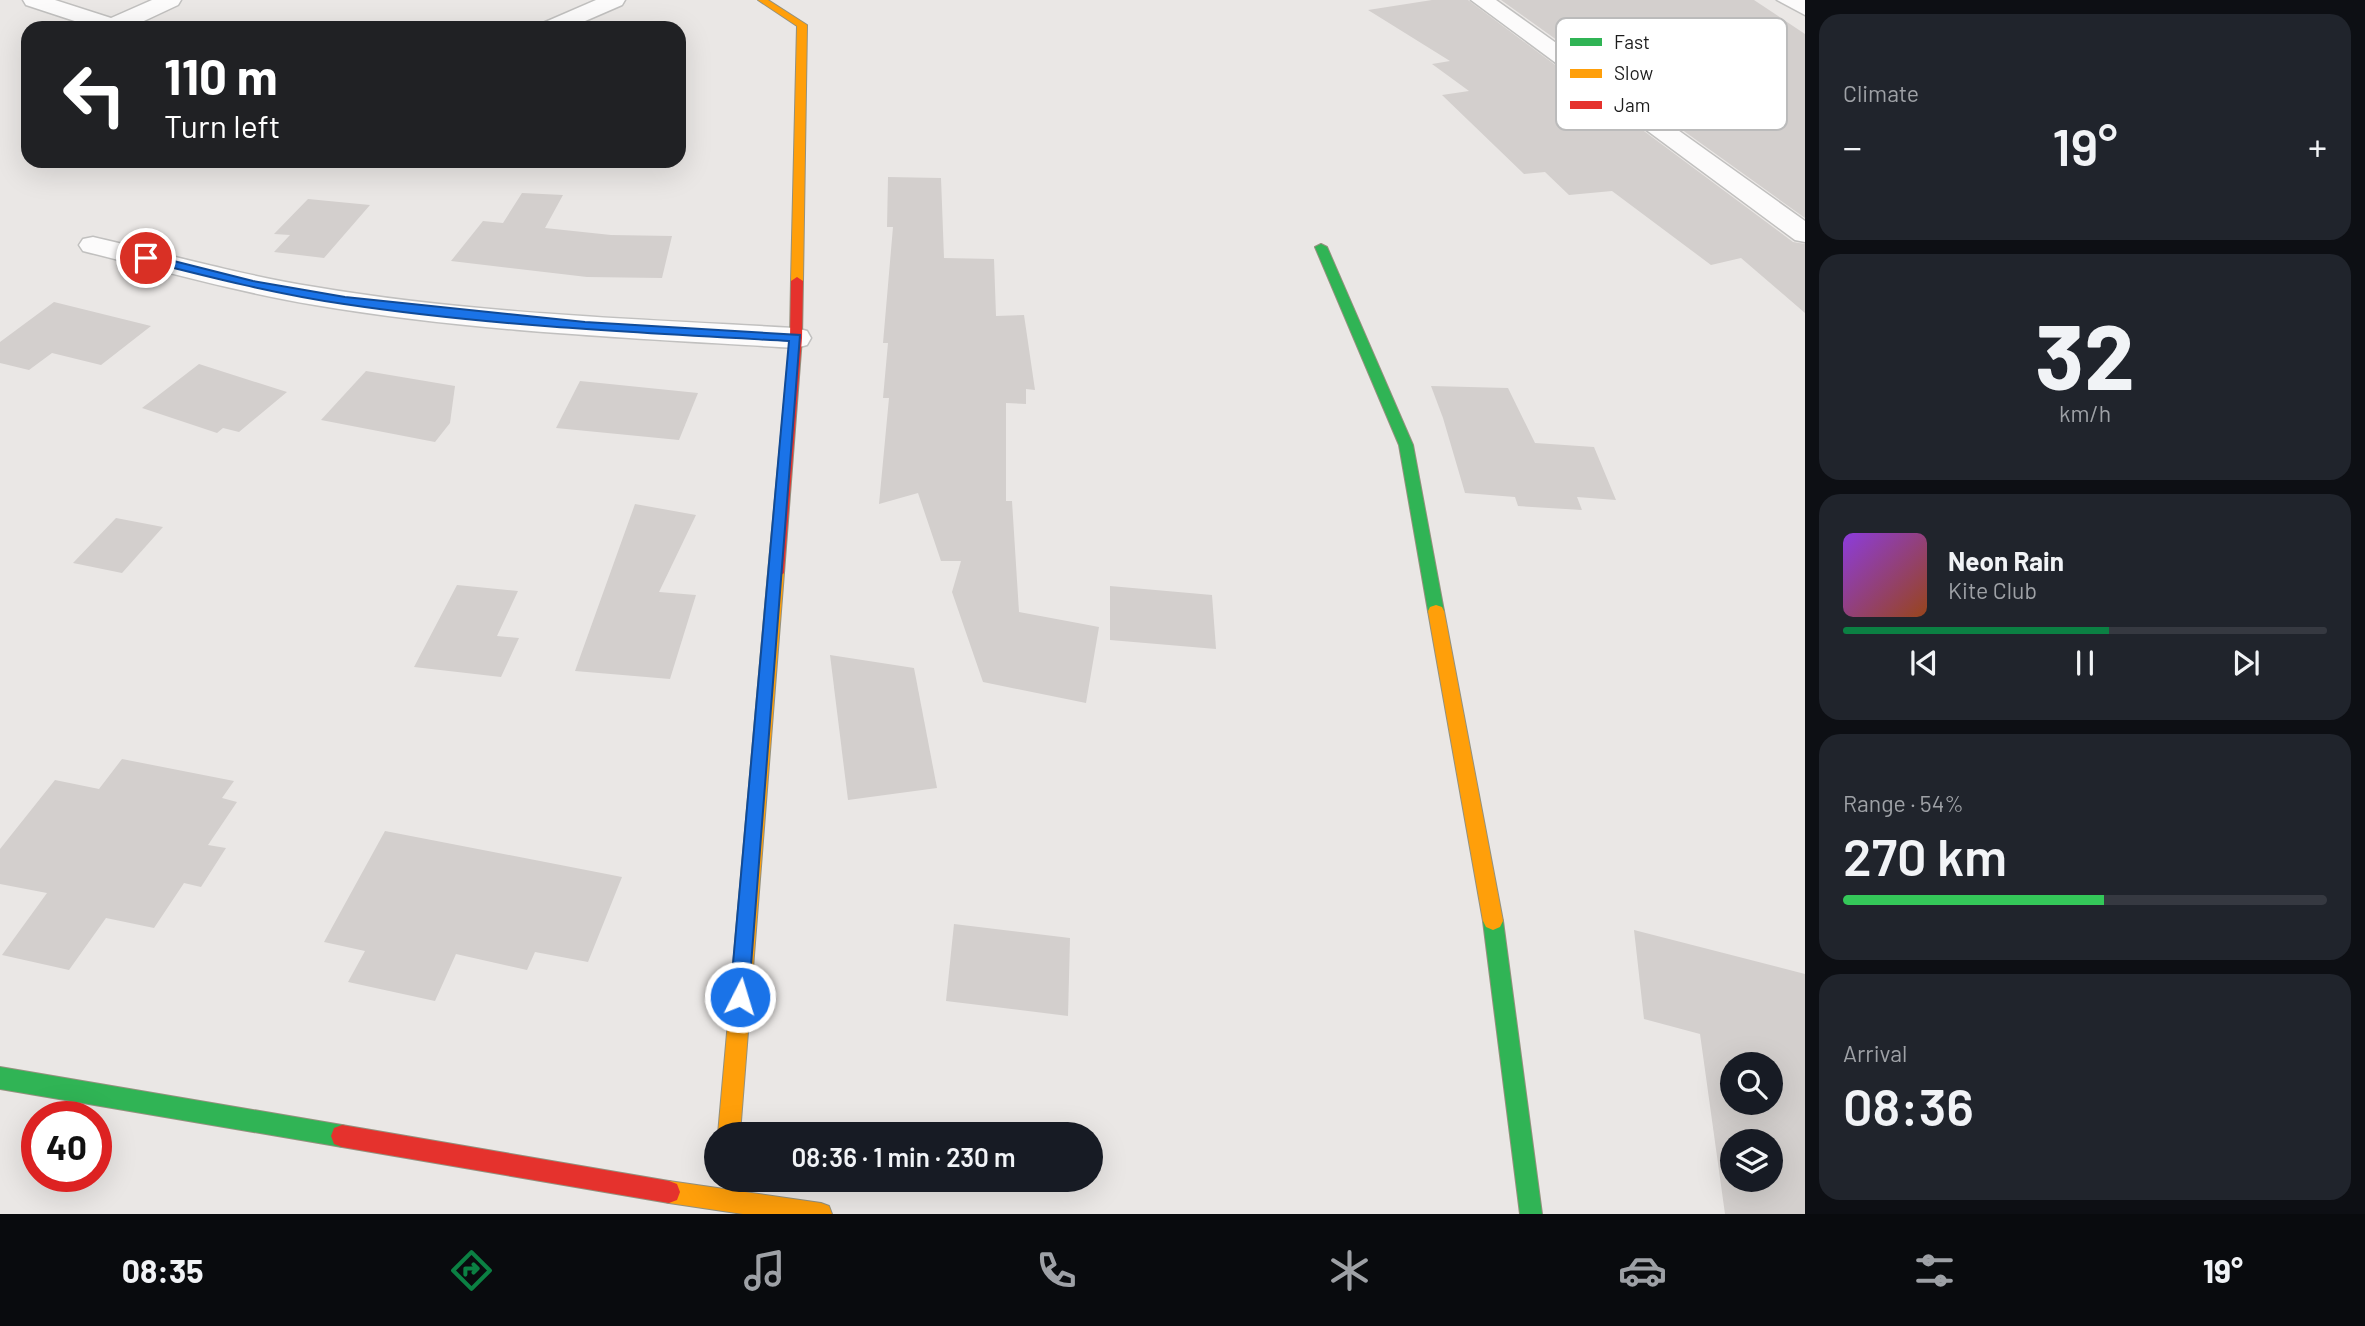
<!DOCTYPE html>
<html lang="en">
<head>
<meta charset="utf-8">
<style>
  body { margin:0; font-family:Barlow,sans-serif; background:#20242c; color:#f1f3f6; height:100vh; display:flex; flex-direction:column; font-size:26px; white-space:nowrap }
  * { box-sizing:border-box; margin:0 }
  p { font-size:23px; color:#9ea1a6 }
  .icon { flex:none; width:38px; height:38px; fill:none; stroke:currentColor; stroke-width:2; stroke-linecap:round; stroke-linejoin:round }
  .map { position:relative; flex:1; overflow:hidden }
  .sheet { display:flex; flex-direction:column; gap:14px; padding:14px; background:#0d0f14; width:560px }
  .sheet>* { flex:none }
  .top-card { position:absolute; left:21px; top:21px; width:665px; height:147px; border-radius:21px; box-shadow:0 7px 28px #0002; background:#202124; color:#fff; overflow:hidden }
  .buttons { position:absolute; left:1720px; top:1052px; display:grid; gap:14px }
  .buttons a { display:grid; place-items:center; width:63px; height:63px; border-radius:50%; background:#171b24; box-shadow:0 7px 28px #0002; font-size:35px }
  .speed { position:absolute; left:21px; top:1101px; display:flex; gap:14px; font-size:35px; font-weight:700; text-align:center }
  .speed>* { display:grid; place-content:center; width:91px; height:91px; border-radius:50%; background:#171b24; box-shadow:0 7px 28px #0002; line-height:1 }
  .speed .limit { border:10px solid #d22; background:#fff; color:#111 }
  .pin { position:absolute; display:grid; place-items:center; width:60px; height:60px; color:#fff; margin:-30px; border:4px solid #fff; border-radius:50%; box-shadow:0 2px 7px #0007 }
  .me { position:absolute; width:77px; margin:-38px; rotate:5deg; stroke-linejoin:round; filter:drop-shadow(0 0 5px #0008) }
  .turn { display:flex; align-items:center; gap:24px; height:147px; padding:0 28px; font-size:32px }
  .turn .icon { width:91px; height:91px; stroke-width:2.5 }
  .turn b { display:block; font-size:49px; line-height:60px }
  .big { font-size:52px; font-weight:600; line-height:1.1 }
  .sheet .tile { flex:1; display:flex; flex-direction:column; justify-content:center; gap:10px; min-width:0; padding:0 24px; border-radius:21px; background:#20242c }
  .sheet .dial { align-items:center; gap:0 }
  .dial b { font-size:91px; line-height:1 }
  .song { display:flex; align-items:center; gap:21px }
  .cover { width:84px; height:84px; border-radius:10px; background:linear-gradient(135deg,hsl(270 70% 55%),hsl(20 70% 35%)) }
  .played { height:7px; border-radius:4px; background:linear-gradient(90deg,#0b8043 55%,#363941 55%) }
  .keys { display:flex; justify-content:space-around; direction:ltr }
  .heat { display:flex; justify-content:space-between; align-items:center; font-size:38px; direction:ltr }
  .charge { height:10px; border-radius:5px; background:linear-gradient(90deg,#34c759 54%,#363941 0) }
  .trip { position:absolute; left:704px; top:1122px; width:399px; height:70px; border-radius:35px; background:#171b24; box-shadow:0 7px 28px #0002; font-weight:600; line-height:70px; text-align:center }
  .dock { display:flex; height:112px; justify-content:space-around; align-items:center; background:#090b0e; color:#9ea1a6 }
  .dock .icon { width:49px; height:49px }
  .dock .active { color:#0b8043 }
  .dock b { font-size:32px; color:#f1f3f6 }
  main { display:flex; flex:1; min-height:0 }
  .map>svg:first-child { display:block }
  .building { fill:#d3cfcd; fill-rule:evenodd }
  .lines { fill:none; stroke-linecap:round; stroke-linejoin:round }
  .street-casing { stroke:#c1c0bf; stroke-width:3 }
  .fast-casing { stroke:#94917e; stroke-width:2 }
  .slow-casing { stroke:#94917e; stroke-width:2 }
  .jam-casing { stroke:#94917e; stroke-width:2 }
  .street { fill:#fcfbfb; fill-rule:evenodd }
  .fast { fill:#30b455; fill-rule:evenodd }
  .slow { fill:#ff9f0a; fill-rule:evenodd }
  .jam { fill:#e5322d; fill-rule:evenodd }
  .route { fill:#1a73e8; stroke:#114b97; stroke-width:2 }
  .key { fill:#fff; stroke:#bbb; stroke-width:2 }
  .key-label { font-size:19px; fill:#1c1c1c }
</style>
</head>
<body>
<main>
<div class="map">
<svg width="1805" height="1214" viewBox="0 0 1805 1214">
  <rect width="100%" height="100%" fill="#eae7e5"/>
  <!-- building -->
  <g class="building">
    <polygon points="1432,0 1468,0 1793,242 1805,244 1805,313 1741,258 1711,265 1612,191 1569,195 1545,172 1524,174 1442,95 1469,91 1432,64 1450,61 1368,10"/>
    <polygon points="1501,0 1754,0 1805,34 1805,218"/>
    <polygon points="888,177 941,178 944,258 994,259 996,316 1024,315 1035,390 1026,389 1026,404 1006,403 1006,501 1012,501 1019,612 1099,627 1086,703 983,682 952,592 961,561 941,561 918,493 879,504 889,398 883,398 888,343 883,343 893,227 887,227"/>
    <polygon points="522,193 563,195 545,228 611,235 672,236 662,278 587,277 451,261 483,221 503,223"/>
    <polygon points="308,199 370,205 324,258 274,252 290,235 274,234"/>
    <polygon points="54,302 151,326 101,365 52,353 29,370 0,363 0,342"/>
    <polygon points="199,364 287,392 239,432 223,428 217,433 142,408"/>
    <polygon points="366,371 455,386 450,423 435,442 321,420"/>
    <polygon points="580,381 698,393 679,440 556,428"/>
    <polygon points="1431,386 1508,388 1535,443 1594,447 1616,500 1577,497 1582,510 1518,506 1515,497 1465,493 1443,418"/>
    <polygon points="635,504 696,515 659,592 696,595 670,679 575,671"/>
    <polygon points="116,518 163,527 122,573 73,563"/>
    <polygon points="457,585 518,591 497,636 519,638 501,677 414,667"/>
    <polygon points="1110,586 1212,595 1216,649 1110,640"/>
    <polygon points="830,655 914,668 937,788 848,800"/>
    <polygon points="122,759 234,781 222,798 237,802 208,845 226,848 201,887 184,883 154,928 106,918 69,970 2,955 47,893 0,884 0,849 55,780 99,789"/>
    <polygon points="385,831 622,877 588,962 535,952 527,970 456,954 435,1001 348,982 365,951 324,942"/>
    <polygon points="954,924 1070,938 1068,1016 946,1001"/>
    <path d="M1634,930l171,44v240h-80l-25,-180 -56,-15zM1732,1064h39v38h-39zM1732,1141h39v39h-39z"/>
  </g>
  <g class="lines">
    <defs>
      <g id="street">
        <polygon points="23,0 55,0 111,18 152,0 181,0 178,5 129,28 96,28 26,5"/>
        <polygon points="596,0 625,0 622,5 569,28 540,28 543,23"/>
        <polygon points="1471,0 1496,0 1805,221 1805,242 1795,240"/>
        <polygon points="1777,0 1805,0 1805,15"/>
        <path d="M93,237c74,17 147,38 222,50 159,27 321,32 481,41l11,3 4,7 -4,7 -11,3c-160,-10 -322,-16 -481,-43 -78,-13 -155,-35 -232,-54l-4,-6 4,-6z"/>
      </g>
      <g id="fast">
        <polygon points="1321,244 1327,247 1413,445 1444,611 1442,615 1430,615 1428,611 1399,445 1315,247"/>
        <polygon points="1493,912 1500,915 1503,921 1542,1214 1520,1214 1483,921 1486,915"/>
        <polygon points="0,1067 342,1125 350,1128 353,1136 350,1144 342,1147 0,1089"/>
      </g>
      <g id="slow">
        <polygon points="758,0 768,0 807,25 803,281 797,285 791,281 797,26"/>
        <polygon points="776,567 784,573 740,1134 718,1134 768,573"/>
        <polygon points="1436,605 1442,607 1444,611 1503,921 1500,927 1493,930 1486,927 1483,921 1428,611 1430,607"/>
        <polygon points="669,1181 821,1203 829,1206 832,1214 743,1214 669,1203 661,1200 658,1192 661,1184"/>
      </g>
      <g id="jam">
        <polygon points="797,277 803,281 802,338 784,573 776,579 768,573 790,338 791,281"/>
        <polygon points="342,1125 669,1181 677,1184 680,1192 677,1200 669,1203 342,1147 334,1144 331,1136 334,1128"/>
      </g>
    </defs>
    <!-- street casing -->
    <use href="#street" class="street-casing"/>
    <!-- fast casing -->
    <use href="#fast" class="fast-casing"/>
    <!-- slow casing -->
    <use href="#slow" class="slow-casing"/>
    <!-- jam casing -->
    <use href="#jam" class="jam-casing"/>
    <!-- street -->
    <use href="#street" class="street"/>
    <!-- fast -->
    <use href="#fast" class="fast"/>
    <!-- slow -->
    <use href="#slow" class="slow"/>
    <!-- jam -->
    <use href="#jam" class="jam"/>
  </g>
  <!-- route -->
  <path class="route" d="M146,254l107,27 92,16 240,25 215,13 -52,669 -8,3 -7,-3 -3,-7 59,-656c-148,-8 -298,-15 -445,-37 -68,-10 -135,-27 -202,-44v-5z"/>
  <!-- legend -->
  <rect x="1556" y="18" width="231" height="112" rx="10" class="key"/>
  <rect x="1570" y="38" width="32" height="8" fill="#30b455"/>
  <rect x="1570" y="69" width="32" height="9" fill="#ff9f0a"/>
  <rect x="1570" y="101" width="32" height="8" fill="#e5322d"/>
  <g class="key-label">
    <text x="1614" y="49">Fast</text>
    <text x="1614" y="80">Slow</text>
    <text x="1614" y="112">Jam</text>
  </g>
</svg>
<div class="buttons">
<a><svg class="icon" aria-label="search" viewBox="0 0 24 24"><circle cx="10" cy="10" r="6"/><path d="M15 15l6 6"/></svg></a>
<a><svg class="icon" aria-label="layers" viewBox="0 0 24 24"><path d="M12 4l9 5-9 5-9-5zM3 14l9 5 9-5"/></svg></a>
</div>
<div class="speed"><div class="limit">40</div></div>
<div class="pin" style="left:146px;top:258px;background:#d93025"><svg class="icon" aria-label="arrive" viewBox="0 0 24 24"><path d="M6 21V4h12l-3 4 3 4H6"/></svg></div>
<svg class="me" style="left:740px;top:997px" viewBox="-20 -20 40 40"><circle r="17" fill="#1a73e8" stroke="#fff" stroke-width="3"/><path d="M0-11L8 9 0 5-8 9z" fill="#fff"/></svg>
<div class="trip">08:36 · 1 min · 230 m</div>
<div class="top-card">
<div class="turn"><svg class="icon" aria-label="left" viewBox="0 0 24 24"><path d="M17 20v-9H6M10 6l-5 5 5 5"/></svg><div><b>110 m</b>Turn left</div></div>
</div>
</div>
<section class="sheet">
<div class="tile"><p>Climate</p>
<div class="heat"><a>−</a><b class="big">19°</b><a>+</a></div>
</div>
<div class="tile dial"><b>32</b><p>km/h</p></div>
<div class="tile">
<div class="song"><i class="cover"></i><div><b>Neon Rain</b><p>Kite Club</p></div></div>
<div class="played"></div>
<div class="keys"><svg class="icon" aria-label="previous" viewBox="0 0 24 24"><path d="M18 5L8 12l10 7zM5 5v14"/></svg><svg class="icon" aria-label="pause" viewBox="0 0 24 24"><path d="M8 5v14M16 5v14"/></svg><svg class="icon" aria-label="next" viewBox="0 0 24 24"><path d="M6 5l10 7-10 7zM19 5v14"/></svg></div>
</div>
<div class="tile"><p>Range · 54%</p><b class="big">270 km</b><div class="charge"></div></div>
<div class="tile"><p>Arrival</p><b class="big">08:36</b></div>
</section>
</main>
<nav class="dock">
<b>08:35</b>
<svg class="icon active" aria-label="directions" viewBox="0 0 24 24"><path d="M12 3l9 9-9 9-9-9zM9 14v-3h6M13 9l2 2-2 2"/></svg>
<svg class="icon" aria-label="music" viewBox="0 0 24 24"><path d="M9 18V5l10-2v13"/><circle cx="6" cy="18" r="3"/><circle cx="16" cy="16" r="3"/></svg>
<svg class="icon" aria-label="phone" viewBox="0 0 24 24"><path d="M5 4h4l2 5-3 2q2 4 5 5l2-3 5 2v4C11 20 4 13 5 4z"/></svg>
<svg class="icon" aria-label="climate" viewBox="0 0 24 24"><path d="M12 3v18M4 7l16 10M4 17L20 7"/></svg>
<svg class="icon" aria-label="car" viewBox="0 0 24 24"><path d="M5 17H2v-5l4-1 3-4h7l3 4 3 1v5h-3M9 17h6M6 11h13"/><circle cx="7" cy="17" r="2"/><circle cx="17" cy="17" r="2"/></svg>
<svg class="icon" aria-label="filters" viewBox="0 0 24 24"><path d="M4 7h16M4 17h16"/><circle cx="9" cy="7" r="2"/><circle cx="15" cy="17" r="2"/></svg>
<b>19°</b>
</nav>
</body>
</html>
